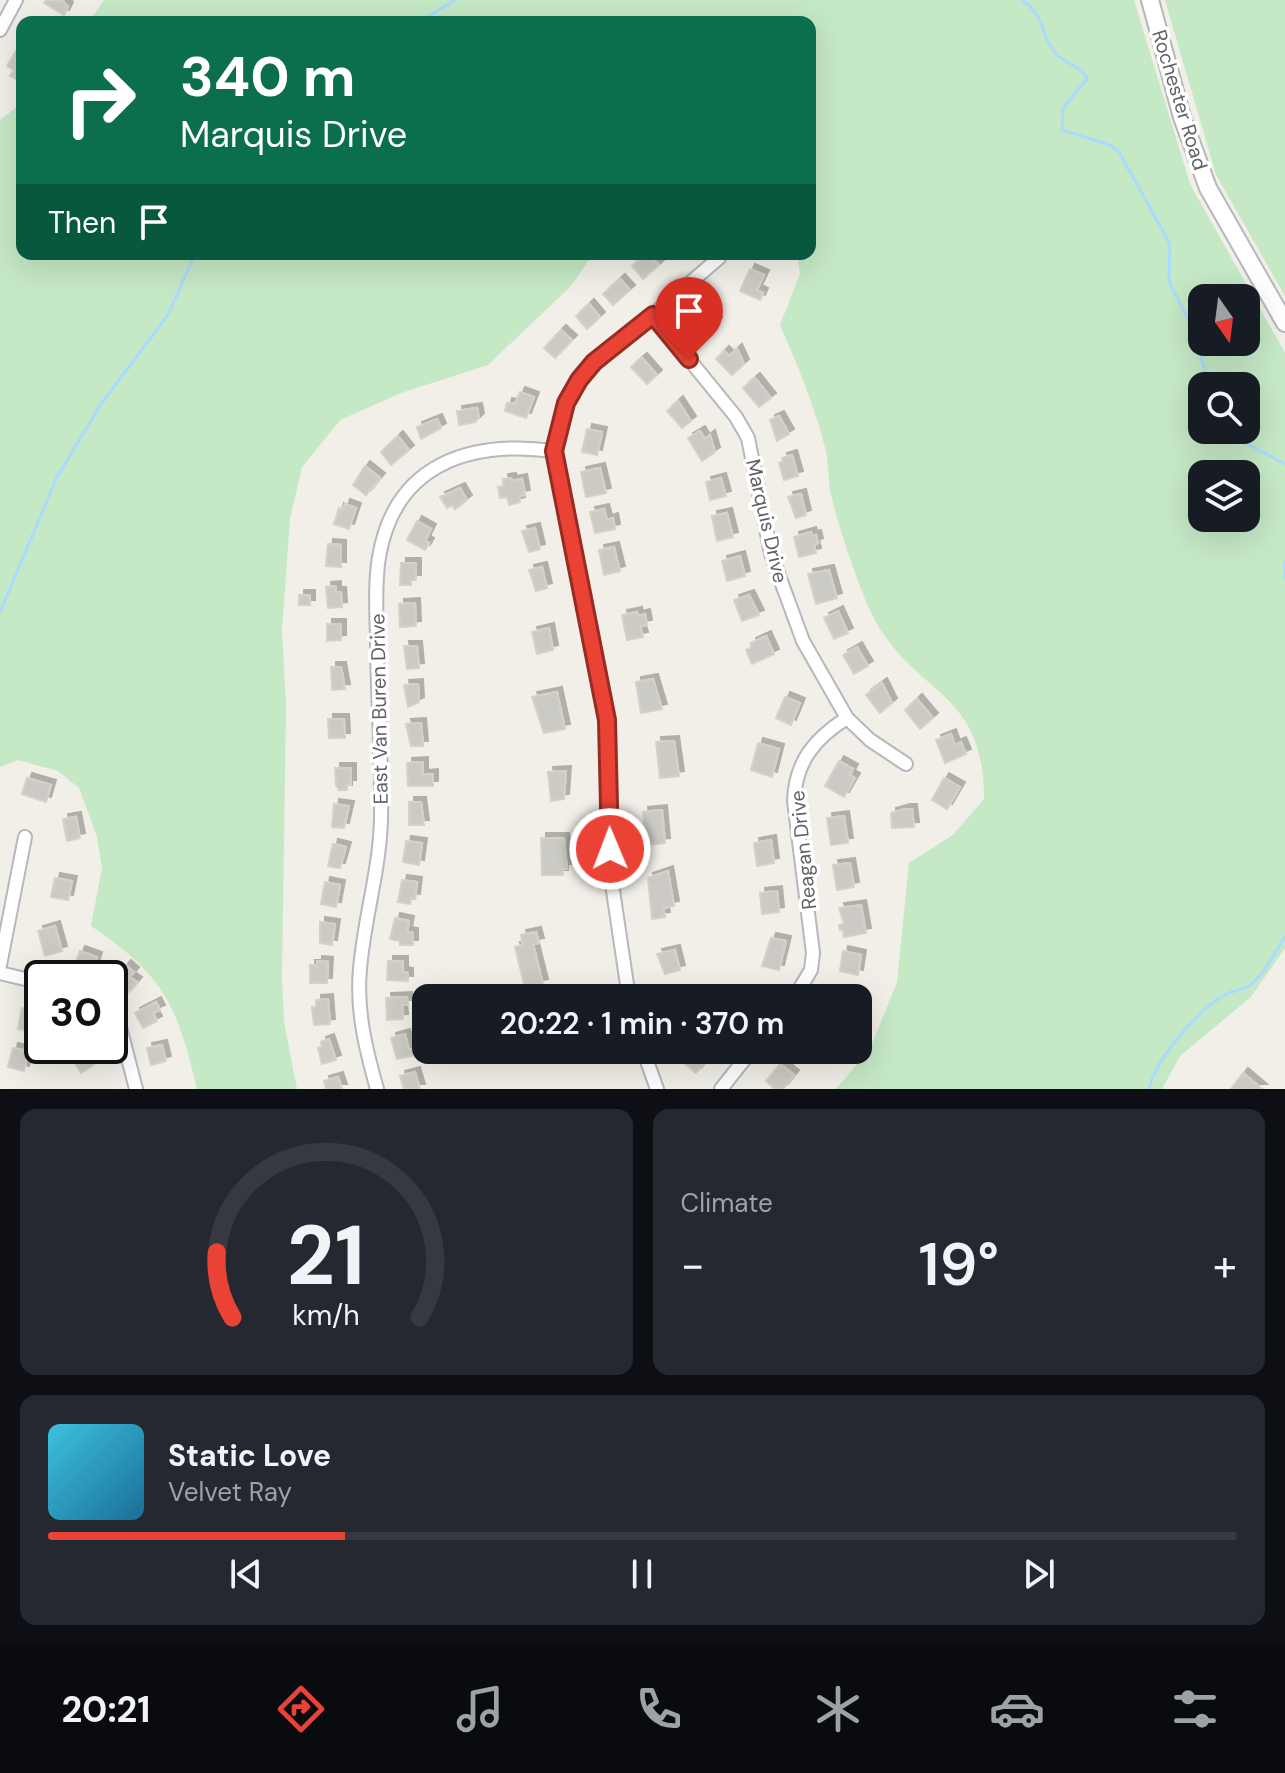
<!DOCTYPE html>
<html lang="en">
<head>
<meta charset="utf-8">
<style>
  body { margin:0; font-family:"DM Sans",sans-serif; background:#242831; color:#f1f3f6; height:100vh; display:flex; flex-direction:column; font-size:30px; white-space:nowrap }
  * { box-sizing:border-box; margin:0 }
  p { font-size:26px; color:#9ea1a6 }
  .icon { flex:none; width:44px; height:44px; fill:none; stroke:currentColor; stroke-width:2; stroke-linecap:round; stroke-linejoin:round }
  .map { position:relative; height:1089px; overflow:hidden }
  .drawer { display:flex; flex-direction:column; gap:20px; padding:20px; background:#0d0f14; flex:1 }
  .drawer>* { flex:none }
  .banner { position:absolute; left:16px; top:16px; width:800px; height:244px; border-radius:16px; box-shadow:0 8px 32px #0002; background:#0b6e4f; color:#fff; overflow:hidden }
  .needle { width:52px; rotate:166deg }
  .fabs { position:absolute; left:1188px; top:284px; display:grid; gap:16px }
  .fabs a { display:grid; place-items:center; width:72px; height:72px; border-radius:16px; background:#171b24; box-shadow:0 8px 32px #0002; font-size:40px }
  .speed { position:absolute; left:24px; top:960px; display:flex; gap:16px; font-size:40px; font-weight:700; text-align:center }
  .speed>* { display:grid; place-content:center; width:104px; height:104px; border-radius:50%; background:#171b24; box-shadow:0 8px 32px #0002; line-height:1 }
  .speed .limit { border:4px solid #111; border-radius:12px; background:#fff; color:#111 }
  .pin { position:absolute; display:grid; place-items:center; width:68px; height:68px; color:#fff; margin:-82px -34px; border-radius:50% 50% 50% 0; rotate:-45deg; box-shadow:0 0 8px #0007 }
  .pin .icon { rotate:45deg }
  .me { position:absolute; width:88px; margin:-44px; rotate:359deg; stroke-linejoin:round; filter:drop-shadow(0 0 6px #0008) }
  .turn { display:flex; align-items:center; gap:28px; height:168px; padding:0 32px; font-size:36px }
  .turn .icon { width:104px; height:104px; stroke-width:2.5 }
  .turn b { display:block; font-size:56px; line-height:68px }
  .then { display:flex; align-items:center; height:76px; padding:0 32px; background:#0003; gap:16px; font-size:30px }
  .big { font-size:60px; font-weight:600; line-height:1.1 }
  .drawer .card { flex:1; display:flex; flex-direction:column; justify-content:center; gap:12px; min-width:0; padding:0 28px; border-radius:16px; background:#242831 }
  .drawer .dial { align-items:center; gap:0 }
  .dial svg { height:208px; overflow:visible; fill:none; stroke:#363941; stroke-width:7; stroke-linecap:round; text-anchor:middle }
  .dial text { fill:#f1f3f6; stroke:none }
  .song { display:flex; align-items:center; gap:24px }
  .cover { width:96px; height:96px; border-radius:12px; background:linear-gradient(135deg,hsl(190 70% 55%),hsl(200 70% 35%)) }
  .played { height:8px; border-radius:4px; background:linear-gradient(90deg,#ea4335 25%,#363941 25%) }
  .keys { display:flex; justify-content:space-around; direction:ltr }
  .heat { display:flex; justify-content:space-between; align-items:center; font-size:44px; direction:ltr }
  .drawer .tiles { flex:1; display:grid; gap:20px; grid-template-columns:1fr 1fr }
  .card:last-child { grid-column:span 2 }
  .trip { position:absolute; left:412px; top:984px; width:460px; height:80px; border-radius:16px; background:#171b24; box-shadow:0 8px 32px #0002; font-weight:600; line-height:80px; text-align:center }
  .tab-bar { display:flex; height:128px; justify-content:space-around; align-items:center; background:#090b0e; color:#9ea1a6 }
  .tab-bar .icon { width:56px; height:56px }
  .tab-bar .active { color:#ea4335 }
  .tab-bar b { font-size:36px; color:#f1f3f6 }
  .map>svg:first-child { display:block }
  .green { fill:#c5e8c5; fill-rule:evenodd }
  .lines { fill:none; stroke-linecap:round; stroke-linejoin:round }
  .stream { stroke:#aadaff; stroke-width:3 }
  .building { fill:#cccac5; stroke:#d6d1c6; stroke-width:2; filter:url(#shadow) }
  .minor-casing { stroke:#b5b8bc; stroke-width:16 }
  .tertiary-casing { stroke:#b5b8bc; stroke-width:20 }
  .minor { stroke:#fff; stroke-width:12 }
  .tertiary { stroke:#fff; stroke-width:16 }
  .route-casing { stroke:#982c22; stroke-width:20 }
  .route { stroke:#ea4335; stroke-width:14 }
  .labels { text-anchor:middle; stroke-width:7; stroke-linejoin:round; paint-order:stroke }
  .street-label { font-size:20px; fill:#5f6368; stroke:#fff }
</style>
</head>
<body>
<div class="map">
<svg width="1285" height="1089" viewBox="0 0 1285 1089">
  <defs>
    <filter id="shadow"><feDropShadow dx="5" dy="-5" stdDeviation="0" flood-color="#0004"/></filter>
  </defs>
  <rect width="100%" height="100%" fill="#f1efe8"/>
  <!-- green -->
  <g class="green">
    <path d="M104,0h1030l56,184 95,169v595l-34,49 -71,59 -18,33h-326l34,-40 27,-67 12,-119 44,-28 31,-36c0,-110 -67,-102 -109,-179 -14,-25 -36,-92 -43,-121 -4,-15 -3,-32 -6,-48 -11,-44 -28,-85 -46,-126l20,-51 -3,-20h13v-232h-721zM1202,298h44v44h-44zM1202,386h44v44h-44zM1202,474h44v44h-44z"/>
    <polygon points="1165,0 1285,0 1285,296 1216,175"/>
    <path d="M22,103v151h571l-22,32 -83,79 -87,28 -61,27 -38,47 -12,52 -8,111 4,75 -4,274 2,43 13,67h-100c-20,-84 -33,-114 -106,-163l11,-58 -5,-31 -18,-49 -21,-17 -40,-11 -18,7v-647z"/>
  </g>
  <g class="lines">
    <!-- stream -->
    <g class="stream">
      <path d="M1022,0c25,17 18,37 35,55 10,9 25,11 30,24l-24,29 -1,22 48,15 9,7 51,92 -1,38 22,43 19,61"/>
      <polyline points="419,22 455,0"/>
      <polyline points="1221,430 1285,464"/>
      <polyline points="1285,562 1285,579"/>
      <polyline points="0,612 57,477 101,404 168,315 195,254"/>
      <path d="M1149,1089c7,-30 49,-80 76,-94 10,-6 20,-4 28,-12 13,-12 22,-31 32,-46"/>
    </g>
  </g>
  <!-- building -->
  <g class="building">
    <polygon points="46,0 62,0 68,7 64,15 44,3"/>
    <polygon points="16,51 22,55 19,81 10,76 14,70 7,66"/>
    <polygon points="647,254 659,265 643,279 632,266"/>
    <polygon points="750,269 764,275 757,290 763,293 760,300 740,291"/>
    <polygon points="620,279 630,290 613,305 603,294"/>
    <polygon points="589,304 600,317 587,329 576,316"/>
    <polygon points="697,310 706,320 711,316 717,322 701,336 686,320"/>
    <polygon points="561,330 572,340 555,358 544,348"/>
    <polygon points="737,349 744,364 732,375 716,359 724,351 729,356"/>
    <polygon points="642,358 657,375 647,384 631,367"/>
    <polygon points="755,378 771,398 759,407 743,388"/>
    <polygon points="520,392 534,397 526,418 505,411 507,403 515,404"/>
    <polygon points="678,401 691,421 682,428 667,411"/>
    <polygon points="477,408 479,418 475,422 459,425 457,411"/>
    <polygon points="779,416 789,434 777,441 770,420"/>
    <polygon points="437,419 441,428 421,439 417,427"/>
    <polygon points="587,429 602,432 597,455 582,452"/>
    <polygon points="700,431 705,439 710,435 715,452 702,461 688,438"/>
    <polygon points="398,436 409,450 391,465 381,452"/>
    <polygon points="792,455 798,476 784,480 779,463 783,462 782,458"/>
    <polygon points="365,466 380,478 366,495 353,485"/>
    <polygon points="600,468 606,493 586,497 581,472"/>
    <polygon points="511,478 512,481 522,479 525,495 519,496 520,502 509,505 507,497 500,498 498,487 504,486 503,479"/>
    <polygon points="721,478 726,496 710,500 706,482"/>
    <polygon points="460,488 467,500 455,509 452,505 447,508 440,497"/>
    <polygon points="801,494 806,515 796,518 788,497"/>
    <polygon points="345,504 356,508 349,529 334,524 339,508 343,510"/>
    <polygon points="604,509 607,520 613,518 615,529 595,533 590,512"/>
    <polygon points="727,513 733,537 717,541 712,516"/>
    <polygon points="417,521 431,529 425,541 429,543 425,550 407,540"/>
    <polygon points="535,528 540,549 529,552 522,531"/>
    <polygon points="811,532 812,536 816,535 818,543 814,545 816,553 799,557 794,537"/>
    <polygon points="328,544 341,545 341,567 326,566"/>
    <polygon points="614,547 620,571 604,575 599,550"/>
    <polygon points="740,556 745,576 727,581 722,561"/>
    <polygon points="401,563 416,563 416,580 411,580 411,585 400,585"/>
    <polygon points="542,567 547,588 536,591 529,570"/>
    <polygon points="829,570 837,598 816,604 808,574"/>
    <polygon points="336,586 336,592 341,592 342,607 328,608 326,587"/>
    <rect x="299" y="595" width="11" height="10"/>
    <polygon points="749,595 759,615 742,621 734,600"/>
    <polygon points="415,603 416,626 400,627 399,604"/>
    <polygon points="838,611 848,633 834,639 824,618"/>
    <polygon points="637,612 638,616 645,614 647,625 640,626 643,637 627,640 622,615"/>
    <polygon points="327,624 341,624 341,640 327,641"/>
    <polygon points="549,628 553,650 537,654 532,632"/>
    <polygon points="766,636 774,654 752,664 746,650 752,647 751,643"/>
    <polygon points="404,646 417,646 419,668 407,669"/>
    <polygon points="857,647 868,666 854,674 843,655"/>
    <polygon points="331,667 341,667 345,689 332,690"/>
    <polygon points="653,679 662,709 641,713 636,682"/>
    <polygon points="882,683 892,703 880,713 866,695"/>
    <polygon points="418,684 419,702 408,707 404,685"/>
    <polygon points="557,692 565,729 544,733 532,697"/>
    <polygon points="785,697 800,703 791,725 776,718"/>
    <polygon points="917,699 933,718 920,729 905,710"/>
    <polygon points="328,719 344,719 345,738 329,738"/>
    <polygon points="421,723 423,746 411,746 406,724"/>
    <polygon points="951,734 955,745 961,742 966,754 945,763 936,740"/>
    <polygon points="674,741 679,776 660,778 656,742"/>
    <polygon points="758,743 779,749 772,777 751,770"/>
    <polygon points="839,761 853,769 850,775 855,778 844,797 825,786"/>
    <polygon points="423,762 423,775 433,774 433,786 408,786 407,763"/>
    <polygon points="335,768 351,768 351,785 347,785 347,790 339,790 336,785"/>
    <polygon points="566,771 564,799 551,801 548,772"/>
    <polygon points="27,778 51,785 46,802 22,794"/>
    <polygon points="944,778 960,787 947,809 932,800"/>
    <polygon points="409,802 421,802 424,825 409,825"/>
    <polygon points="334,804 349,806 344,828 332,827"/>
    <polygon points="905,809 912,809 914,827 892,828 891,813"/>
    <polygon points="662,810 665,843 646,845 643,812"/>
    <polygon points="844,816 848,843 831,845 827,818"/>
    <polygon points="76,817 80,838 67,841 63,819"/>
    <polygon points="541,838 564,838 567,869 563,869 563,875 542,875"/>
    <polygon points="771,840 774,863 757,866 754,843"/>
    <polygon points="406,841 422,843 419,865 403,862"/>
    <polygon points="333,844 346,847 340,868 328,866"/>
    <polygon points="850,863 854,887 837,890 833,865"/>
    <polygon points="668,871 674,906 663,908 665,917 652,919 648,878"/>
    <polygon points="55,878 72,881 68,900 51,897"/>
    <polygon points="402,880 417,882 415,899 411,898 410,904 398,902"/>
    <polygon points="325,882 340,885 336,907 321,904"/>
    <polygon points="777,891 779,912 762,914 760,893"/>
    <polygon points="861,905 866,933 844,937 843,930 840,930 839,925 844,924 839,908"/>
    <polygon points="395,918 409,921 407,932 413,933 413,945 400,945 400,941 390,939"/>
    <polygon points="320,922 335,924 332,945 320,943"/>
    <polygon points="55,926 62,951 45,956 38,931"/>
    <polygon points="536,932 539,943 533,944 543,984 525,988 515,947 523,945 521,935"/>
    <polygon points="771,938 786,941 779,970 762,966"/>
    <polygon points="675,950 680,970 665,974 657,954"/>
    <polygon points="80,951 97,957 92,973 74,967"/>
    <polygon points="843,951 861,955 858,975 840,971"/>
    <polygon points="317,961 328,962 327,983 310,983 310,965 317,965"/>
    <polygon points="388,961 403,961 403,972 408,973 408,981 387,980"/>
    <polygon points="126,965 134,972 130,977 137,982 126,995 111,982"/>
    <polygon points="407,997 408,1005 402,1005 403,1019 387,1020 386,998"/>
    <polygon points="328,999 330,1024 314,1025 312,1007 316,1007 316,1000"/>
    <polygon points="156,1002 160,1010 153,1013 157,1021 143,1028 135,1013"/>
    <polygon points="22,1008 38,1011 36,1023 42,1024 39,1033 18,1029"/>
    <polygon points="405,1034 409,1050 413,1049 415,1055 397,1059 391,1038"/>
    <polygon points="329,1039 336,1060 322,1064 318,1048 322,1047 321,1042"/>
    <polygon points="162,1045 166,1061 151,1065 147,1048"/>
    <polygon points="73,1046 84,1046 96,1063 81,1073 67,1050"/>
    <polygon points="13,1048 28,1051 24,1071 8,1067"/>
    <polygon points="693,1050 701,1050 709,1056 696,1073 683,1062"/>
    <polygon points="793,1050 814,1050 817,1055 812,1061 805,1060"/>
    <polygon points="780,1064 794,1075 783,1089 775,1089 766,1081"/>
    <polygon points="415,1072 420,1089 404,1089 400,1076"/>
    <polygon points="1243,1073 1262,1089 1231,1089"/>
    <polygon points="338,1077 342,1089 326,1089 324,1081"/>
  </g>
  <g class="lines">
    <defs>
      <g id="minor">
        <polyline points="0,30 16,0"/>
        <polyline points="653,315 736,417 748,438 771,554 803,641 847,718 870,740 906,764"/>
        <polyline points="0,965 25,837"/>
        <polyline points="0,973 42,983"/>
        <polyline points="629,998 612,884 607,720 554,451 566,403 587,371 719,258"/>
        <path d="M794,998l17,-28 2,-17 -19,-152c1,-39 21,-63 53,-83"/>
        <polyline points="110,1011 120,1027 136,1089"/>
        <polyline points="643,1050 657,1089"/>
        <path d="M377,1089c-11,-39 -21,-79 -17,-120 4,-50 20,-100 21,-150 1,-57 -3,-114 -4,-171 0,-30 -3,-61 2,-91 16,-94 92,-117 175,-106"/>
        <polyline points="721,1089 752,1050"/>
      </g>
      <polyline id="tertiary" points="1150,0 1182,117 1208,188 1285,323"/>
    </defs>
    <!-- minor casing -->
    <use href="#minor" class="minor-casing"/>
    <!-- tertiary casing -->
    <use href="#tertiary" class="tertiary-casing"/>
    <!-- minor -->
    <use href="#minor" class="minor"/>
    <!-- tertiary -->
    <use href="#tertiary" class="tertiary"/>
  </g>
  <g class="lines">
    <defs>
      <polyline id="route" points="610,849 607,720 554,451 566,403 579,380 594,362 653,315 689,359"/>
    </defs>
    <!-- route casing -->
    <use href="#route" class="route-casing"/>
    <!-- route -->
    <use href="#route" class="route"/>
  </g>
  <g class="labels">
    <!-- street labels -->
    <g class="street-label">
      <text transform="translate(1180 100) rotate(73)" y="7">Rochester Road</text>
      <text transform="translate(767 521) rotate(77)" y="7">Marquis Drive</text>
      <text transform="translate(379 709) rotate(-91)" y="7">East Van Buren Drive</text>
      <text transform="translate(803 850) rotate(-96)" y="7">Reagan Drive</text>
    </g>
  </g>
</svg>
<div class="fabs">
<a><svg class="needle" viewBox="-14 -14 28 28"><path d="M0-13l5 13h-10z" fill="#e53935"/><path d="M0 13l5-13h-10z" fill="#9ea1a6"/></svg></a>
<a><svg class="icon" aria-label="search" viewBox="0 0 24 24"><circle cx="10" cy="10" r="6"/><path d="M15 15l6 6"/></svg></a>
<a><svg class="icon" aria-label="layers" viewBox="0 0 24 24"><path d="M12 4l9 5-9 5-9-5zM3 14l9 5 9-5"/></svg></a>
</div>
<div class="speed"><div class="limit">30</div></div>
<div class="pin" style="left:689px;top:359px;background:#d93025"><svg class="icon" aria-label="arrive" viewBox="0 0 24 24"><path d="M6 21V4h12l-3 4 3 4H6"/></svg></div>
<svg class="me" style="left:610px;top:849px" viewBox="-20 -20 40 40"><circle r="17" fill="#ea4335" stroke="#fff" stroke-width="3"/><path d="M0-11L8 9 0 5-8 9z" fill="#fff"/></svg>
<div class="trip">20:22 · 1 min · 370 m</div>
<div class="banner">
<div class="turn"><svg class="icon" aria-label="right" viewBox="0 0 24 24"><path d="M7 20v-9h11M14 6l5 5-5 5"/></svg><div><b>340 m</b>Marquis Drive</div></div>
<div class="then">Then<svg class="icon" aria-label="arrive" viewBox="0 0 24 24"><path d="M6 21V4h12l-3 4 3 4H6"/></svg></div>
</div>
</div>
<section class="drawer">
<div class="tiles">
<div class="card dial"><svg viewBox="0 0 100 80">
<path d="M14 69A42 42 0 1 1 86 69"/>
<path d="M14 69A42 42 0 0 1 8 44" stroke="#ea4335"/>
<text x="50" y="56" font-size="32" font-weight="700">21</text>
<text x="50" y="72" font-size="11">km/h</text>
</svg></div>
<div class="card"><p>Climate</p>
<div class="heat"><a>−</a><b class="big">19°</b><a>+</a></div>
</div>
<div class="card">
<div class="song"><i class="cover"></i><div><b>Static Love</b><p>Velvet Ray</p></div></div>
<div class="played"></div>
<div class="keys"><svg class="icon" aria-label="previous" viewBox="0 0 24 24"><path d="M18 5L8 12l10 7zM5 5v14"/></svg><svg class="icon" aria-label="pause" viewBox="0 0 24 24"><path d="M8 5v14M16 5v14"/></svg><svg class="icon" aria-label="next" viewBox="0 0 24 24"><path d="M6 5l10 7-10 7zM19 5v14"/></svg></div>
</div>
</div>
</section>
<nav class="tab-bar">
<b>20:21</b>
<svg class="icon active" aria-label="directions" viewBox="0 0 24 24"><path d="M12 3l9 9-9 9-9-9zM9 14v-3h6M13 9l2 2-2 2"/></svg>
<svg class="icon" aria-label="music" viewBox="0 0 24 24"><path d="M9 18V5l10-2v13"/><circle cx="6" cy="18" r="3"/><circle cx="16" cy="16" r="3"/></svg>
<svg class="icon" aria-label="phone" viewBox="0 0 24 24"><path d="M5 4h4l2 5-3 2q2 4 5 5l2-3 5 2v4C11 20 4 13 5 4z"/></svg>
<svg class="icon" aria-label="climate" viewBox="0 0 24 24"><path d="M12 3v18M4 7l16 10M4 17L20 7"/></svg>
<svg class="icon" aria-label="car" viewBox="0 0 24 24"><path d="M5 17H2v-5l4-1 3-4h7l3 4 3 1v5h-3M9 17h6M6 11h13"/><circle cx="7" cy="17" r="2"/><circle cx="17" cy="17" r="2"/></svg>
<svg class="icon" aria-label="filters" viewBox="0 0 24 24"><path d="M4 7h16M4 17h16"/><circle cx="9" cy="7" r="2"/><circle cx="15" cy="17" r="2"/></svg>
</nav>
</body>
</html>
